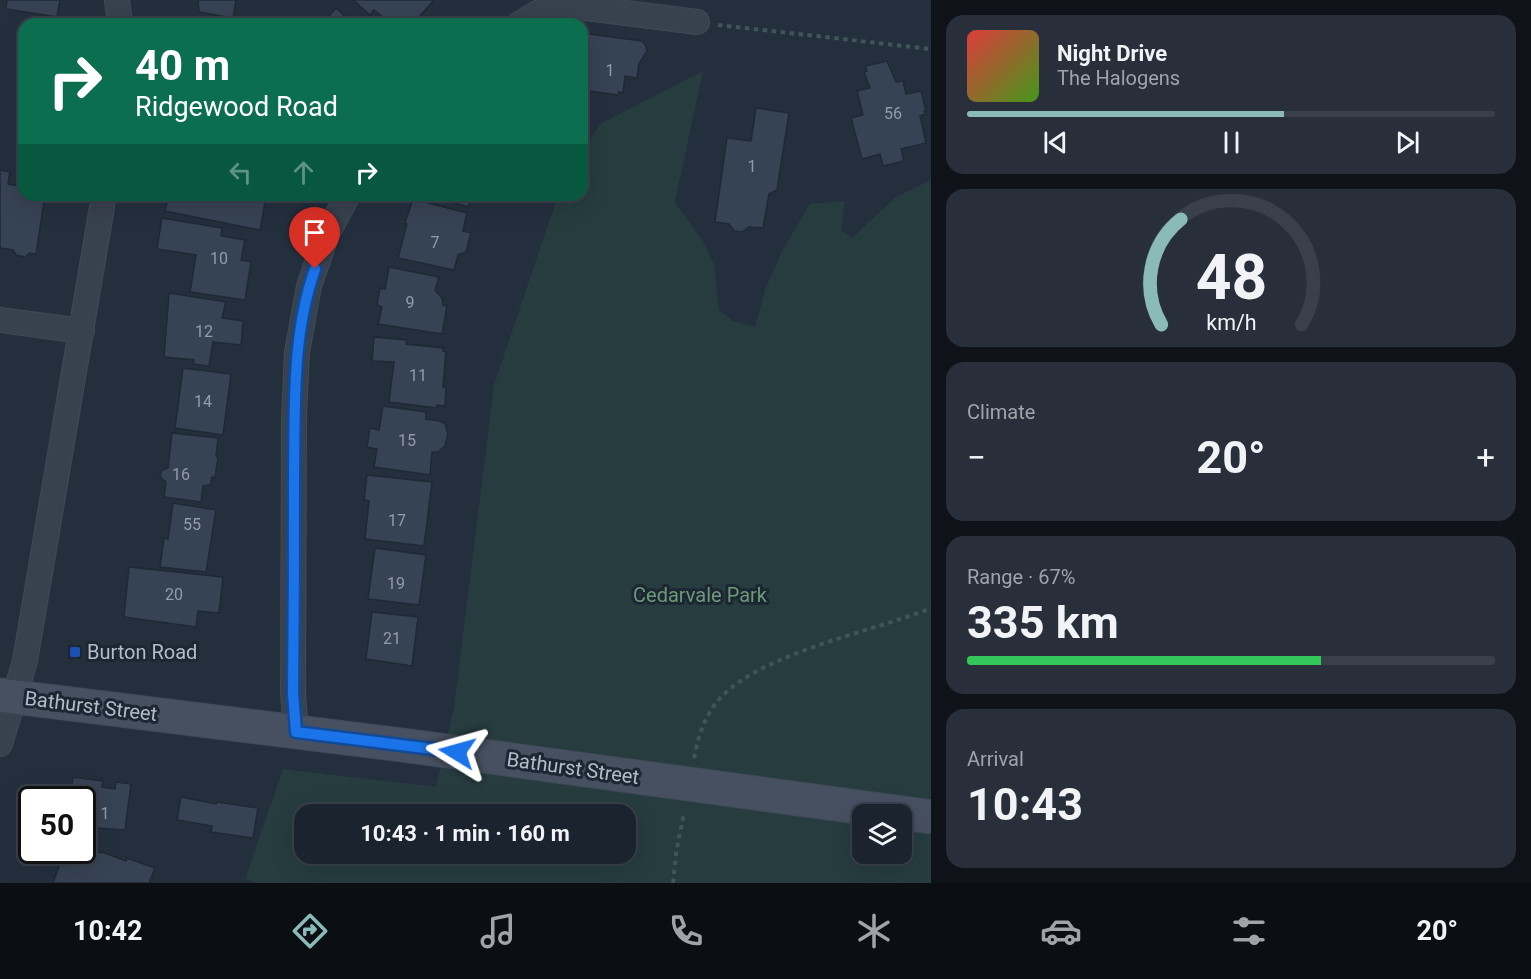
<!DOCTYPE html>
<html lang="en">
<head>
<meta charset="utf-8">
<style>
  body { margin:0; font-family:Roboto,sans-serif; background:#282f3a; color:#f1f3f6; height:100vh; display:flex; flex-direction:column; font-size:22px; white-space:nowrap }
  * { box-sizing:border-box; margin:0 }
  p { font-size:20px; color:#a0a4aa }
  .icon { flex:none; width:33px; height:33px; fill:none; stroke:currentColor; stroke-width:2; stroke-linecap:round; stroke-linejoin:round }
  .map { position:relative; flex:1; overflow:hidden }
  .panel { display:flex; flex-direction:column; gap:15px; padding:15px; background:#0f1319; width:600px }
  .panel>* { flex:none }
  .hud { position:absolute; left:18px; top:18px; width:570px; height:183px; border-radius:18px; box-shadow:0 6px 24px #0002,0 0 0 2px #39404a; background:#0b6e4f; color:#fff; overflow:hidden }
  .controls { position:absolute; left:852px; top:804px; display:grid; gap:12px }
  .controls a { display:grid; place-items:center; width:60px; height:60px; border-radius:12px; background:#1b232e; box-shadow:0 6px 24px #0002,0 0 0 2px #39404a; font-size:30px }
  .speed { position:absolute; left:18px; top:786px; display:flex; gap:12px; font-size:30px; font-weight:700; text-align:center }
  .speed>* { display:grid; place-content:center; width:78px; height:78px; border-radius:50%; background:#1b232e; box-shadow:0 6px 24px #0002,0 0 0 2px #39404a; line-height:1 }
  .speed .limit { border:3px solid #111; border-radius:9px; background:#fff; color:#111 }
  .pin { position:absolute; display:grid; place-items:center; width:51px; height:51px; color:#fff; margin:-62px -26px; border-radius:50% 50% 50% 0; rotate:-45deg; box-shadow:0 0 6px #0007 }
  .pin .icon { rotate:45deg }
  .me { position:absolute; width:66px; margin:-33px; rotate:278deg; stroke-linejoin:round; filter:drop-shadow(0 0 4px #0008) }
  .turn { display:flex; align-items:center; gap:21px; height:126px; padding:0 18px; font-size:27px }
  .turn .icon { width:78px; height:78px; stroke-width:2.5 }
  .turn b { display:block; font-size:42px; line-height:51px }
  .lanes { display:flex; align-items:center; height:57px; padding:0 18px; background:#0003; justify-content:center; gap:30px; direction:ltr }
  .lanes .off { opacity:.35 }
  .big { font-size:45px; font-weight:700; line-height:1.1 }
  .panel .widget { flex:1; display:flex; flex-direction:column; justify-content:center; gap:9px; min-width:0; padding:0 21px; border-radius:18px; background:#282f3a }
  .panel .dial { align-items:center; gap:0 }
  .dial svg { height:156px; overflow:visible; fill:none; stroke:#39404a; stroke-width:7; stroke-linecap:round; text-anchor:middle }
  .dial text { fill:#f1f3f6; stroke:none }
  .song { display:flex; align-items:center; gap:18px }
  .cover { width:72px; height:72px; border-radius:9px; background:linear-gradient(135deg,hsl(0 70% 55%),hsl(100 70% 35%)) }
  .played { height:6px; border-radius:3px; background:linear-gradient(90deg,#8bbbb9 60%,#39404a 60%) }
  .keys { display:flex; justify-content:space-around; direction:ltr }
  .heat { display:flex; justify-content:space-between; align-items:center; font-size:33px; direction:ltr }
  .charge { height:9px; border-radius:4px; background:linear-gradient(90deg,#34c759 67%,#39404a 0) }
  .trip { position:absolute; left:294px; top:804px; width:342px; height:60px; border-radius:18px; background:#1b232e; box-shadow:0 6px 24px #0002,0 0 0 2px #39404a; font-weight:700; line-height:60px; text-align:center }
  .dock { display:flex; height:96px; justify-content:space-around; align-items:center; background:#0b0e12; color:#a0a4aa }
  .dock .icon { width:42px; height:42px }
  .dock .selected { color:#8bbbb9 }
  .dock b { font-size:27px; color:#f1f3f6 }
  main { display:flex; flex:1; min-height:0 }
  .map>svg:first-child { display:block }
  .green { fill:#263c3f; fill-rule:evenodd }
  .building { fill:#364354; stroke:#1f2835; stroke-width:1.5 }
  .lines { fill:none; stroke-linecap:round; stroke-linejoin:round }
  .minor-casing { stroke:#414a57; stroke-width:26 }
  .secondary-casing { stroke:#414a57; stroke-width:35 }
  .path { stroke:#3f5557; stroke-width:4; stroke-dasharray:4.5 4.5; stroke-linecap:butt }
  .minor { stroke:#38414e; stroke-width:24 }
  .secondary { stroke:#465061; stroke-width:33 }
  .secondary-bridge-casing { stroke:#414a57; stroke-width:35; stroke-linecap:butt }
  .secondary-bridge { stroke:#465061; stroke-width:33 }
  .route-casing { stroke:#114b97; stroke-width:15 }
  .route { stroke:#1a73e8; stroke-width:10 }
  .transit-dot { fill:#1a4fb4; stroke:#1d2633; stroke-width:2 }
  .labels { text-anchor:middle; stroke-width:6; stroke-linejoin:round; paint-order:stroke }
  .number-label { font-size:16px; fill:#929caa }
  .park-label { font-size:20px; fill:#6b9a76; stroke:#1d2633 }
  .poi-label { font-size:20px; fill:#b4bcc9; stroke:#1d2633; text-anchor:start }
  .street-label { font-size:20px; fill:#b4bcc9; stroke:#1d2633 }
</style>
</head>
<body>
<main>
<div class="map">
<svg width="931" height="883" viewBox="0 0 931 883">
  <rect width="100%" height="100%" fill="#242f3e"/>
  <!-- green -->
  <path class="green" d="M703,71l-28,131 28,39 11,23 5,46 14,11 22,6 10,-37 17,-39 28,-47 35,-3 -4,29 11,8 44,-41 35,-17v703h-672l-14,-4 38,-110 153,18 18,-80 40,-322 64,-190h24v-45l18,-26zM304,814h322v40h-322zM862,814h40v40h-40z"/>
  <!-- building -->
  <g class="building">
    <polygon points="7,0 60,0 57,17 6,9"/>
    <polygon points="198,0 236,0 233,18 199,12"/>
    <polygon points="353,0 434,0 413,24 379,24 385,19 374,10 370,15"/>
    <polygon points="336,8 353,24 326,24 324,22"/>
    <polygon points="582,33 642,41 646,46 647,51 639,64 637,78 625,76 623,93 619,92 618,95 582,90"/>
    <polygon points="887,61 896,82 903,81 906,94 921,91 926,111 924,111 925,114 920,116 926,143 901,149 904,161 883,166 880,154 862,159 851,118 863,115 857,91 870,88 864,72 867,71 865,66"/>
    <polygon points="756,108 789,113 777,190 769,194 763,228 749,227 742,232 734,231 729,224 715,222 727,138 751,141"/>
    <polygon points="0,170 10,172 8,184 21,186 24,182 24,195 45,195 36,254 30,253 25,257 16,255 13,250 0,248"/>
    <polygon points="169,195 282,195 281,201 266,197 260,230 165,211"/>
    <polygon points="442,195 473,195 468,207 441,199"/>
    <polygon points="413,199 467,213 463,231 471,233 466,252 458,255 454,270 398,258 407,224 405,223"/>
    <polygon points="162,218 222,228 221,236 245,240 241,260 251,262 245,300 190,292 196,255 157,249"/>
    <polygon points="389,267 439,277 435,290 442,298 443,305 447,306 442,334 378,324 382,307 377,305 380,288 385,289"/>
    <polygon points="169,293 226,302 222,318 243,321 241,345 213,342 209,366 193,364 194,360 164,357"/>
    <polygon points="374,337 407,340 406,344 443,348 443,351 446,352 443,387 446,388 445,406 437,405 437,408 389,402 394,362 372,361"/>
    <polygon points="183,368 231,374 223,435 175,428"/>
    <polygon points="383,406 426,412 426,419 440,421 445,424 448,434 445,446 438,452 432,452 430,475 374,467 377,449 367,447 370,428 379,430"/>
    <polygon points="172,433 218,438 216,456 218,457 215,478 212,477 210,485 203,486 201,502 164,497 166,482 162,479 160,475 162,470 168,468"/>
    <polygon points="367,475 432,482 424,546 365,539 369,501 364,500"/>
    <polygon points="173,503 216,510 206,572 160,567 164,538 168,539"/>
    <polygon points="375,548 426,555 419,605 368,599"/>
    <polygon points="129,567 223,577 219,613 198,611 196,627 124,617"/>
    <polygon points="372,612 418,617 412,666 366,659"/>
    <polygon points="73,777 103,781 102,787 115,789 116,782 131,784 125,830 82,827 82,800 70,800"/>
    <polygon points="181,797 216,804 217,802 258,808 253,838 211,832 212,826 177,820"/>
    <polygon points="65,850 82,850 90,853 92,850 101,853 102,852 126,861 127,858 155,868 149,883 53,883"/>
  </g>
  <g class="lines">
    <defs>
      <g id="minor">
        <polyline points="117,0 120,24"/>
        <path d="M519,24c14,-8 28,-19 44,-19l134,17"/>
        <polyline points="0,320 82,331"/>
        <polyline points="296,732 293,693 294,416 297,352 309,286 327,234 348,195"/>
        <polyline points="0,744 25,661 104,195"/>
      </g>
      <polyline id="secondary" points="0,695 410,746"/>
    </defs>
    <!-- minor casing -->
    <use href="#minor" class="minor-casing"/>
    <!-- secondary casing -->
    <use href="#secondary" class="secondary-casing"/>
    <!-- path -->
    <g class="path">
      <polyline points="718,25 931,49"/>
      <path d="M694,758c4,-19 8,-35 19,-51 35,-52 160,-75 218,-99"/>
      <polyline points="673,883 676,853 684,813"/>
    </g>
    <!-- minor -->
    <use href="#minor" class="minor"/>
    <!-- secondary -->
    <use href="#secondary" class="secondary"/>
    <defs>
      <polyline id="secondary-bridge" points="410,746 931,817"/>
    </defs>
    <!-- secondary-bridge casing -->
    <use href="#secondary-bridge" class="secondary-bridge-casing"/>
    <!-- secondary-bridge -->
    <use href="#secondary-bridge" class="secondary-bridge"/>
  </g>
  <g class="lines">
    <defs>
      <path id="route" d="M315,269c-23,65 -20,136 -21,204 0,73 0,147 -1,220l3,39 161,20"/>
    </defs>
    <!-- route casing -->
    <use href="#route" class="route-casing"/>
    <!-- route -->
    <use href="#route" class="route"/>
  </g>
  <!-- markers -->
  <rect class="transit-dot" x="69" y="646" width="12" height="12" rx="3"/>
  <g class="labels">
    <!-- number labels -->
    <g class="number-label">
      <text x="610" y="76">1</text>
      <text x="893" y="119">56</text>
      <text x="752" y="172">1</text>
      <text x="435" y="248">7</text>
      <text x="219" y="264">10</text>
      <text x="410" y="308">9</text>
      <text x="204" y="337">12</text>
      <text x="418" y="381">11</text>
      <text x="203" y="407">14</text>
      <text x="407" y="446">15</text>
      <text x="181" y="480">16</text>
      <text x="397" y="526">17</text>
      <text x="192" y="530">55</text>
      <text x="396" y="589">19</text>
      <text x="174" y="600">20</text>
      <text x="392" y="644">21</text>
      <text x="105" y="819">1</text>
    </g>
    <!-- park labels -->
    <g class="park-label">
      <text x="700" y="602">Cedarvale Park</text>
    </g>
    <!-- poi labels -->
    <g class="poi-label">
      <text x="87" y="659">Burton Road</text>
    </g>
    <!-- street labels -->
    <g class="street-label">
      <text transform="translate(91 706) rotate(7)" y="7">Bathurst Street</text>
      <text transform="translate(573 768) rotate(8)" y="7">Bathurst Street</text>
    </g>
  </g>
</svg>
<div class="controls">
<a><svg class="icon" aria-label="layers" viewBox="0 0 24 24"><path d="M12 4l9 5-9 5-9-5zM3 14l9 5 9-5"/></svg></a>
</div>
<div class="speed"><div class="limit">50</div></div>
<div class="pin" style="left:315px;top:269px;background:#d93025"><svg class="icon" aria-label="arrive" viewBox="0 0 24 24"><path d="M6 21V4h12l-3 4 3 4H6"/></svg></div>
<svg class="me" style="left:457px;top:752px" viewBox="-20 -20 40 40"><path d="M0-17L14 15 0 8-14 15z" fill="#1a73e8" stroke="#fff" stroke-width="4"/></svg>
<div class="trip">10:43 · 1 min · 160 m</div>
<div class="hud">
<div class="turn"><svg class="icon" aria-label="right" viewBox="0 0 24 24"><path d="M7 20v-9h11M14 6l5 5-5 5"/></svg><div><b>40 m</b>Ridgewood Road</div></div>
<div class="lanes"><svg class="icon off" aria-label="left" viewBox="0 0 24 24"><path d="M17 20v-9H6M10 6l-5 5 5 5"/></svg><svg class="icon off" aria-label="ahead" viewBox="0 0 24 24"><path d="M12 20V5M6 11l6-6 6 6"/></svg><svg class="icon" aria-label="right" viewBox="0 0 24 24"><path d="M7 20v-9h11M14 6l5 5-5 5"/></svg></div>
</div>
</div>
<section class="panel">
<div class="widget">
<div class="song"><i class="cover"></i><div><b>Night Drive</b><p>The Halogens</p></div></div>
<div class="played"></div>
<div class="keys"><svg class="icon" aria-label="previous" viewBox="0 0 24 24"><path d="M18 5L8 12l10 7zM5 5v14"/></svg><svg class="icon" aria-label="pause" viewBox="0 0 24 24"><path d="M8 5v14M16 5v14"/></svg><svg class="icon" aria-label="next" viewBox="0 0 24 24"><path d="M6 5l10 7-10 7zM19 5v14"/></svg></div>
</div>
<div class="widget dial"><svg viewBox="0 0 100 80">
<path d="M14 69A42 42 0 1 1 86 69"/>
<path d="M14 69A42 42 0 0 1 24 15" stroke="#8bbbb9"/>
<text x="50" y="56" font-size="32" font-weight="700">48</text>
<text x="50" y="72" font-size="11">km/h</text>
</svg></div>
<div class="widget"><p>Climate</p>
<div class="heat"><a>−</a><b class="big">20°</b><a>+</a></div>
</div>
<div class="widget"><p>Range · 67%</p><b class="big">335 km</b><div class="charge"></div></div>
<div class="widget"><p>Arrival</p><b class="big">10:43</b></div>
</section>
</main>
<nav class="dock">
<b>10:42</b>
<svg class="icon selected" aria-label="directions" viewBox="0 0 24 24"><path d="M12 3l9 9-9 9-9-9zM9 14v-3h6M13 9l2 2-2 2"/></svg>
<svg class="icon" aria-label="music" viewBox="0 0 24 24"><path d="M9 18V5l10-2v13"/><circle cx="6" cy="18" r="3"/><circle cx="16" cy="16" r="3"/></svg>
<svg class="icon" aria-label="phone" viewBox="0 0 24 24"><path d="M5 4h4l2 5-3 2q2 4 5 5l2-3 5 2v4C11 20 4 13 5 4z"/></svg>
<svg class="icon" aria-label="climate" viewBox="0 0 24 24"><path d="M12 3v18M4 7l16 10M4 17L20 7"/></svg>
<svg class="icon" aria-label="car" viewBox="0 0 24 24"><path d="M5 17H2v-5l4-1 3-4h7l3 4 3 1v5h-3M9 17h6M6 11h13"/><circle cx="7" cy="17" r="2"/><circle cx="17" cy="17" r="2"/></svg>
<svg class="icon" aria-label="filters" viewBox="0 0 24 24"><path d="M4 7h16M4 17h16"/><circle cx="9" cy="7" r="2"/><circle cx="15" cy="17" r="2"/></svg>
<b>20°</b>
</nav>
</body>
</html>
